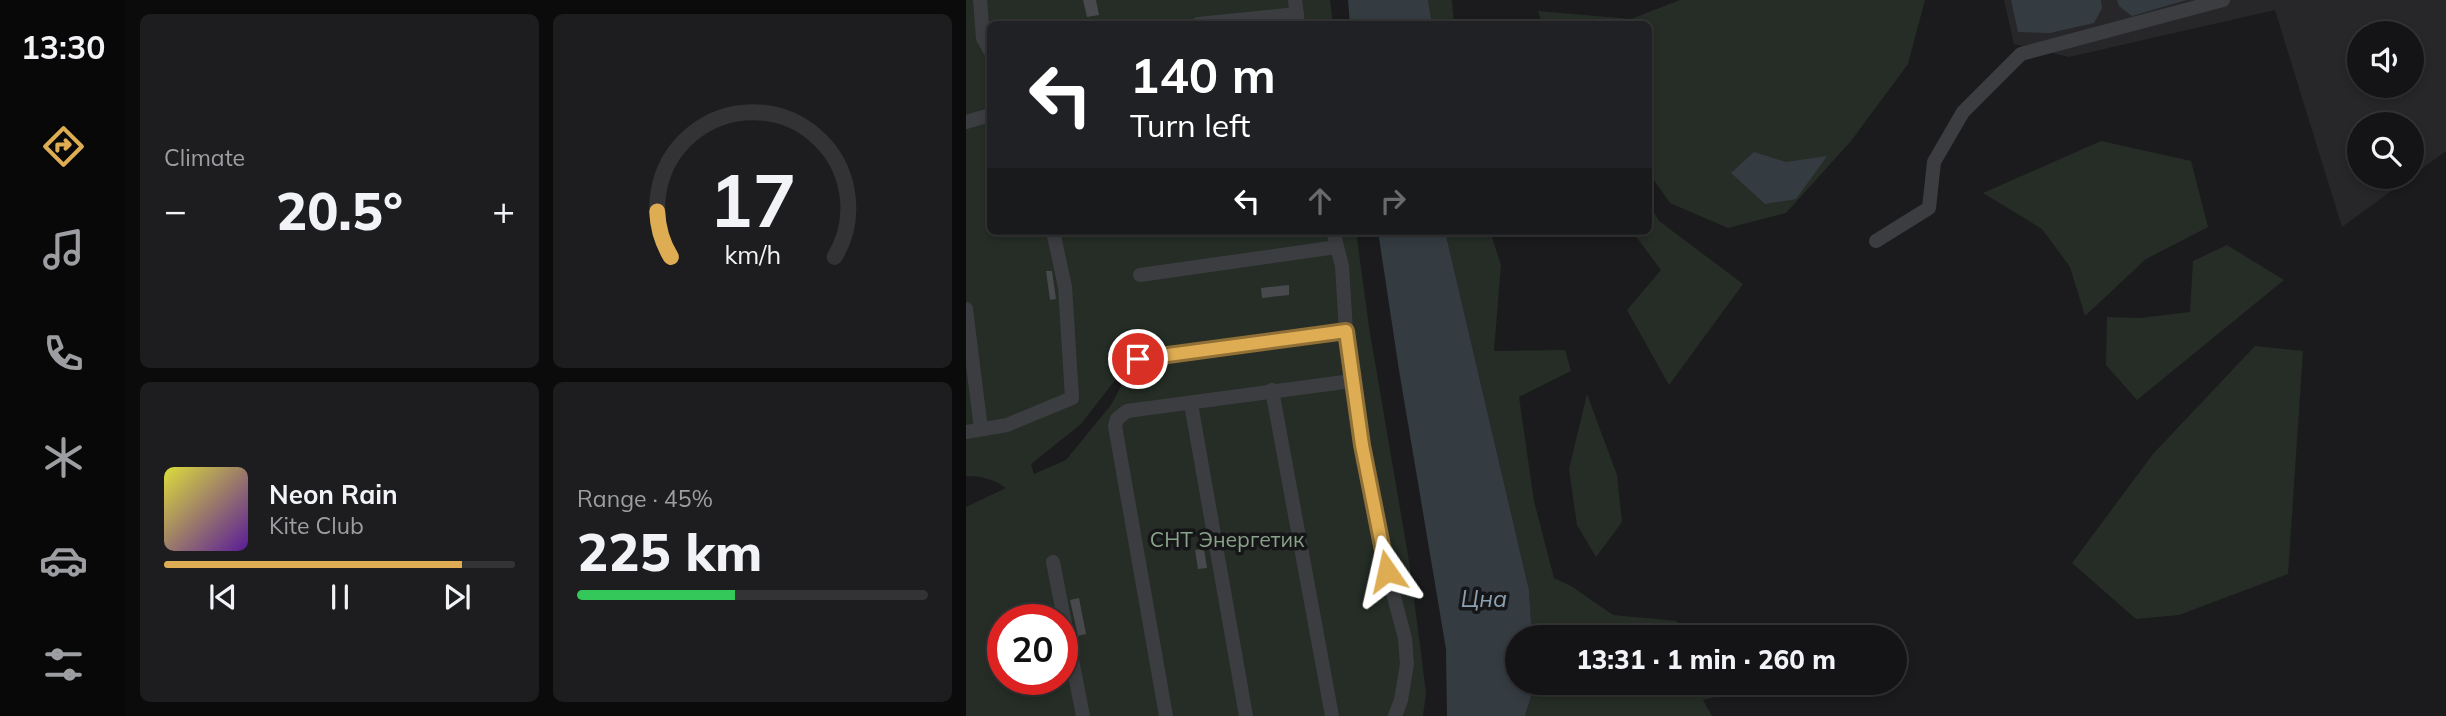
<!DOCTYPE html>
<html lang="en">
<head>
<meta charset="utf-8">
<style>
  body { margin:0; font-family:Mulish,sans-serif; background:#1d1d1f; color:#f1f3f6; height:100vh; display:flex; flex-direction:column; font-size:26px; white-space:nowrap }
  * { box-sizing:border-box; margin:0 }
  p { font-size:23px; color:#9d9ea1 }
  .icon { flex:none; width:38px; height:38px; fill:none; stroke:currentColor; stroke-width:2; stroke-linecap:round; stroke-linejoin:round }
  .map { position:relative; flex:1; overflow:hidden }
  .sheet { display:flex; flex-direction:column; gap:14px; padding:14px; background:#0b0b0c; width:840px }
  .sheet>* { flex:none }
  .banner { position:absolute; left:21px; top:21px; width:665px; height:214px; border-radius:10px; box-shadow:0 4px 10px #0003,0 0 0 2px #333335; background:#202124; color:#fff; overflow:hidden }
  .buttons { position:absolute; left:1381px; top:21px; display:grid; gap:14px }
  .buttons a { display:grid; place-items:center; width:77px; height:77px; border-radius:50%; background:#141416; box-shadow:0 4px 10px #0003,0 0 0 2px #333335; font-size:35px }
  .speed { position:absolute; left:21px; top:604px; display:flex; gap:14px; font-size:35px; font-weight:700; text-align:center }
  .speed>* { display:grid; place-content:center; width:91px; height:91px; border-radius:50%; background:#141416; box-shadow:0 4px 10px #0003,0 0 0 2px #333335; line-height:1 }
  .speed .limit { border:10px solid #d22; background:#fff; color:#111 }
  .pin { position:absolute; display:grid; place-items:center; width:60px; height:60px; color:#fff; margin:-30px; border:4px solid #fff; border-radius:50%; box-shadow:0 2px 7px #0007 }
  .me { position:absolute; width:77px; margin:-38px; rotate:349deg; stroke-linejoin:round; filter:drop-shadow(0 0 5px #0008) }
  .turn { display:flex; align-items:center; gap:24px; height:147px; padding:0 28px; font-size:32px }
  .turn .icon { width:91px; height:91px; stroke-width:2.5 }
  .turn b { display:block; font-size:49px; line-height:60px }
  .lanes { display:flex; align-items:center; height:66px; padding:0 28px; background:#0003; justify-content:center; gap:35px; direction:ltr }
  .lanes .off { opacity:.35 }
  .big { font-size:52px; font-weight:800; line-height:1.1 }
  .sheet .card { flex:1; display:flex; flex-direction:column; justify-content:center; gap:10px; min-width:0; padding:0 24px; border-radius:10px; background:#1d1d1f }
  .sheet .dial { align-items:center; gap:0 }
  .dial svg { height:182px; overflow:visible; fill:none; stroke:#333335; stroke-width:7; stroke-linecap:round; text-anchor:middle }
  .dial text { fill:#f1f3f6; stroke:none }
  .song { display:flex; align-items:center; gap:21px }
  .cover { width:84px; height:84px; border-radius:10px; background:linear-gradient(135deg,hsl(60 70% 55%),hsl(270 70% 35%)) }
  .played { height:7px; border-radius:4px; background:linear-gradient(90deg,#ddac53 85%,#333335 85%) }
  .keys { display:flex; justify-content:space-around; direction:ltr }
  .heat { display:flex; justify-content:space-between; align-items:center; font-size:38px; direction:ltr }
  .charge { height:10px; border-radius:5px; background:linear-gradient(90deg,#34c759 45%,#333335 0) }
  .sheet .tiles { flex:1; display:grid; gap:14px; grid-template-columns:repeat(2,1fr) }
  .trip { position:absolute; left:539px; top:625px; width:402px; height:70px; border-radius:35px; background:#141416; box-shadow:0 4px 10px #0003,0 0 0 2px #333335; font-weight:800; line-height:70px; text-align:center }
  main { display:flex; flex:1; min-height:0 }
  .menu { display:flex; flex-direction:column; width:126px; justify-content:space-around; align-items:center; background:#080809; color:#9d9ea1 }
  .menu .icon { width:49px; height:49px }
  .menu .active { color:#ddac53 }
  .menu b { font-size:32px; color:#f1f3f6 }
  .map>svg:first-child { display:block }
  .built { fill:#27272a; fill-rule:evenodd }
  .green { fill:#252d26; fill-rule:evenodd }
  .water { fill:#343c42 }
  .building { fill:#48494d }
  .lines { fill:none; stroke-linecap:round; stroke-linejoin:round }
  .minor { stroke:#3c3d41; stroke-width:14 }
  .route-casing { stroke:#907036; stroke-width:18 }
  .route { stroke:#ddac53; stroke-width:12 }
  .labels { text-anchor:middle; stroke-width:7; stroke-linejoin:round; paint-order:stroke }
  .park-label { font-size:21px; fill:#89a38a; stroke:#161618 }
  .water-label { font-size:23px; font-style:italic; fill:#8ba0b1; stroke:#161618 }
</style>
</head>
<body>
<main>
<nav class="menu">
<b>13:30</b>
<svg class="icon active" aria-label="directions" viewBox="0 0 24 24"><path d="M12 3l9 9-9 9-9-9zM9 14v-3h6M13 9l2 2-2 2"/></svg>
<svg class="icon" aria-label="music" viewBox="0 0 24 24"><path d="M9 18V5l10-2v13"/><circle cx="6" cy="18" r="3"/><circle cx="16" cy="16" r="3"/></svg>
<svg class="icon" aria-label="phone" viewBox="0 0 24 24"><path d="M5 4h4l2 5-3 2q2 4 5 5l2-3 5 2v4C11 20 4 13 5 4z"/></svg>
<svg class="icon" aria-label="climate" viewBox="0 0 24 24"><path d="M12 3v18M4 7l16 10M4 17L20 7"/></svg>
<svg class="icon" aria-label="car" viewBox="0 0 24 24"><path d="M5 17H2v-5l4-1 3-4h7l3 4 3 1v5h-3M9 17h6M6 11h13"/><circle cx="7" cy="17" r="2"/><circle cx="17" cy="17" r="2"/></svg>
<svg class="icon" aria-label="filters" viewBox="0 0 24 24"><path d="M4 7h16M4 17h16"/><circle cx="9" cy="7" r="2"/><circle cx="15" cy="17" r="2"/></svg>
</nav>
<section class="sheet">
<div class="tiles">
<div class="card"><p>Climate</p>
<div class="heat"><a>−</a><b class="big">20.5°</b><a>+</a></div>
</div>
<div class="card dial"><svg viewBox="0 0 100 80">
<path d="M14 69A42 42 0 1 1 86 69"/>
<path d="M14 69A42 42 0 0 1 8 49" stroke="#ddac53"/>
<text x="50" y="56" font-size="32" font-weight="700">17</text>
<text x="50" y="72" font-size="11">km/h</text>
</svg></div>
<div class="card">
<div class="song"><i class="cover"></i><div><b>Neon Rain</b><p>Kite Club</p></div></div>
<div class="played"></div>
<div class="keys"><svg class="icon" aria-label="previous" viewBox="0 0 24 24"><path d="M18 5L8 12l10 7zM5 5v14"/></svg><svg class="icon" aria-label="pause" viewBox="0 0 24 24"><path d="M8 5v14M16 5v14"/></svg><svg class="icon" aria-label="next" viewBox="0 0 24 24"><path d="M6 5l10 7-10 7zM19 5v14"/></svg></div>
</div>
<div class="card"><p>Range · 45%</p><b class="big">225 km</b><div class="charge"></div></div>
</div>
</section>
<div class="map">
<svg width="1480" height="716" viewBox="0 0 1480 716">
  <rect width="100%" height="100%" fill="#1b1b1d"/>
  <!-- built -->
  <path class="built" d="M1038,0h442v151l-104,76 -67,-217 -206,47 -55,-13zM1393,33h53v53h-53zM1393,124h53v53h-53z"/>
  <!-- green -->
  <g class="green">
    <path d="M0,0h364l3,24h-343v207h366l13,96 41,240 16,126 -3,23h-457v-209l40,-19c-12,-9 -25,-12 -40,-12zM168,362l-23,43 -45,55 -32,14 -3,-10 50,-40 35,-45 -2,-3zM37,620h59v59h-59z"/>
    <polygon points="462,0 486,0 488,24 466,24"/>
    <polygon points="714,0 959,0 942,64 885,141 820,213 762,228 704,203 683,173 682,24 576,24 572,11 665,19"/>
    <polygon points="1135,141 1225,161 1242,227 1180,259 1119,316 1104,267 1076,229 1017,193"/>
    <polygon points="683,204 693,221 777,284 703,385 661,310 695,270 666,231 682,231"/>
    <polygon points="479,231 524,231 535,265 528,351 599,350 605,371 553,397 568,501 588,578 605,586 647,615 710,621 733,637 566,637 563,590"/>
    <polygon points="1261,245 1318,280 1171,400 1140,365 1141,317 1174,318 1224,312 1227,261"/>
    <polygon points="1289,346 1337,351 1322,574 1213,615 1170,619 1106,563 1187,454"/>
    <polygon points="621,394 651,475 656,522 630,557 611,525 603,469"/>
    <polygon points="763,682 769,692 737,700 746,716 559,716 569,683"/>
  </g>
  <!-- water -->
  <g class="water">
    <polygon points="382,0 462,0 466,24 384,24"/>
    <polygon points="1045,0 1135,0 1136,8 1128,23 1084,33 1052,32"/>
    <polygon points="1151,0 1220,0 1166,16 1153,6"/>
    <polygon points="788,152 820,162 861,156 830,199 799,204 765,173"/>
    <polygon points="412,231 479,231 563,590 566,637 551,637 551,682 569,683 559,716 481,716 480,649 433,370"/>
  </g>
  <!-- building -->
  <g class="building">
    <polygon points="117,0 130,0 133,15 121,17"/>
    <polygon points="80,271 86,271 90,299 84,300"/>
    <polygon points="323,285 323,295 296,298 295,288"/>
    <polygon points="238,549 241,568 232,569 229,550"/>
    <polygon points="113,598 120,634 112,636 104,600"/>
  </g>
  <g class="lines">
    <!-- minor -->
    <g class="minor">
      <polyline points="14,0 17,38 24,51"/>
      <polyline points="329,0 332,24"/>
      <polyline points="232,24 331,14"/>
      <polyline points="0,122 24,115"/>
      <polyline points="367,231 376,266 380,331 396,445 421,571 439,638 441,664 435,700 429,716"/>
      <polyline points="910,241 963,208 968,162 997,112 1055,54 1257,0"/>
      <polyline points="174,275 371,247"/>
      <polyline points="0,309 15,429"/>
      <polyline points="172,359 380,331"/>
      <polyline points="306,390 366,716"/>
      <polyline points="225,404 280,716"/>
      <polyline points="0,432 41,425 106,398 99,287 87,231"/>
      <polyline points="87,562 117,716"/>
      <polyline points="200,716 149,426 151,419 161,411 386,381"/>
    </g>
  </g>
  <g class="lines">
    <defs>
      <polyline id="route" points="172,359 380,331 396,445 421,571"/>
    </defs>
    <!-- route casing -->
    <use href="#route" class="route-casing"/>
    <!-- route -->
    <use href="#route" class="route"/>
  </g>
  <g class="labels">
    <!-- park labels -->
    <g class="park-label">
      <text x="261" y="547">СНТ Энергетик</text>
    </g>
    <!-- water labels -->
    <g class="water-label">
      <text x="518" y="607">Цна</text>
    </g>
  </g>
</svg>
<div class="buttons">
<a><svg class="icon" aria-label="sound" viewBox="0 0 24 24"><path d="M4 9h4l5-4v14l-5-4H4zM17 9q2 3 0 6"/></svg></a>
<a><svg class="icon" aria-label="search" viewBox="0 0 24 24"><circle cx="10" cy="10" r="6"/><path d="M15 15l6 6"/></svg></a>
</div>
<div class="speed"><div class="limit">20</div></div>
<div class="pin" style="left:172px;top:359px;background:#d93025"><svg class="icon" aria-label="arrive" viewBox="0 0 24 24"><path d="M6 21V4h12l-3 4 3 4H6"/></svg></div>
<svg class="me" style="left:421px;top:571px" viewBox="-20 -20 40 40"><path d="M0-17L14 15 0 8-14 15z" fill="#ddac53" stroke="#fff" stroke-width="4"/></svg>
<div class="trip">13:31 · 1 min · 260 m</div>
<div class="banner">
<div class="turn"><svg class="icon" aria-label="left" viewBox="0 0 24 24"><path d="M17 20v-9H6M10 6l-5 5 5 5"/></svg><div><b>140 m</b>Turn left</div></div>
<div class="lanes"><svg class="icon" aria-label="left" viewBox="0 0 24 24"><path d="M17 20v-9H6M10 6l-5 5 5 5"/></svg><svg class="icon off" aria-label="ahead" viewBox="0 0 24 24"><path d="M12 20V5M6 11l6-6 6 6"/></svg><svg class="icon off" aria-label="right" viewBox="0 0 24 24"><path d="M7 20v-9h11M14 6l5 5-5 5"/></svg></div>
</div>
</div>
</main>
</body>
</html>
